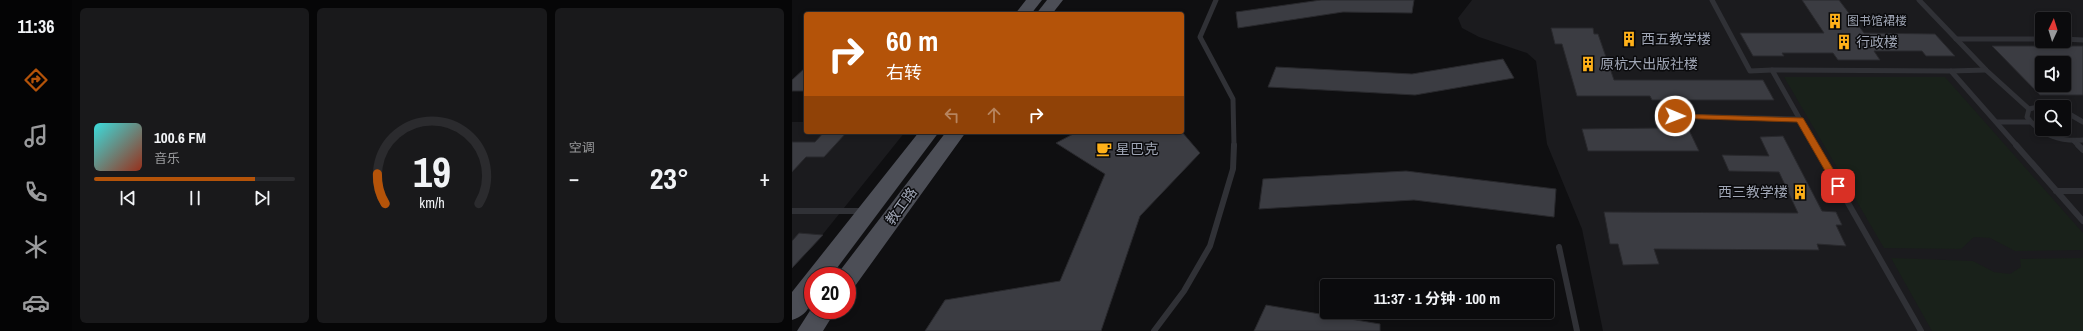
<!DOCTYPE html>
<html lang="zh">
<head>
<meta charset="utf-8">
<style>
  body { margin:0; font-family:"Archivo Narrow","Noto Sans SC",sans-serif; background:#19191b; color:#f1f3f6; height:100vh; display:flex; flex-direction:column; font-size:15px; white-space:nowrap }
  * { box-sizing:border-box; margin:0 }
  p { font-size:13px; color:#9a9b9d }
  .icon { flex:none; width:22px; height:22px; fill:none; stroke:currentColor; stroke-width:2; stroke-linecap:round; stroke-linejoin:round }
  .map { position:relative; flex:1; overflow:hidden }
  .details { display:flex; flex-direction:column; gap:8px; padding:8px; background:#060607; width:720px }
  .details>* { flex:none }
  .hud { position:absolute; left:12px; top:12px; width:380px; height:122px; border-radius:4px; box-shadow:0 2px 6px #0003,0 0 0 1px #2b2b2e; background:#b45309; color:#fff; overflow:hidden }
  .needle { width:26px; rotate:4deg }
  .tools { position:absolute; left:1243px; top:12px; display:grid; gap:8px }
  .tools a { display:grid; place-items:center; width:36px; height:36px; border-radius:4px; background:#0b0b0d; box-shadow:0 2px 6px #0003,0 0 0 1px #2b2b2e; font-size:20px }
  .speed { position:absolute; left:12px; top:267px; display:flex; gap:8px; font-size:20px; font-weight:700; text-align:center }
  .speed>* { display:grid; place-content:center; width:52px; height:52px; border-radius:50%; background:#0b0b0d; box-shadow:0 2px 6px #0003,0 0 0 1px #2b2b2e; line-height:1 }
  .speed .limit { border:6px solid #d22; background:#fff; color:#111 }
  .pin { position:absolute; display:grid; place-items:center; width:34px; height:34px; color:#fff; margin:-17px; border-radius:8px; box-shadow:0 2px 6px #0006 }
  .me { position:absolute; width:44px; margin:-22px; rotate:91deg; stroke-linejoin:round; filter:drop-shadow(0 0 3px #0008) }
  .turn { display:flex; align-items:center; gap:14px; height:84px; padding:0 16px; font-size:18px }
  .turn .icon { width:52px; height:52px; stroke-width:2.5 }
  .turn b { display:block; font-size:28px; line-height:34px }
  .lanes { display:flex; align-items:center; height:38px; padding:0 16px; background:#0003; justify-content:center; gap:20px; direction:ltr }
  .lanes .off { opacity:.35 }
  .big { font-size:30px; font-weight:700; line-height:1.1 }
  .details .widget { flex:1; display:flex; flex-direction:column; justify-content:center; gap:6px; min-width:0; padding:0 14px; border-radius:6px; background:#19191b }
  .details .dial { align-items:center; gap:0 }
  .dial svg { height:104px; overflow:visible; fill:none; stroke:#2b2b2e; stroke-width:7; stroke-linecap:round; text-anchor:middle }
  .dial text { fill:#f1f3f6; stroke:none }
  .song { display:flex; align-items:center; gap:12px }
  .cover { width:48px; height:48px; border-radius:6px; background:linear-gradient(135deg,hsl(180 70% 55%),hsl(10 70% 35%)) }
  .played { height:4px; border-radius:2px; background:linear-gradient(90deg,#b45309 80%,#2b2b2e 80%) }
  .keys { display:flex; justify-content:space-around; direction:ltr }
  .heat { display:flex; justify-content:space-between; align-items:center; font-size:22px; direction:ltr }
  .details .tiles { flex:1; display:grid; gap:8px; grid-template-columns:repeat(3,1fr) }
  .trip { position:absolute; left:528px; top:279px; width:234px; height:40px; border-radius:4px; background:#0b0b0d; box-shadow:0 2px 6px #0003,0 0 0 1px #2b2b2e; font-weight:700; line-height:40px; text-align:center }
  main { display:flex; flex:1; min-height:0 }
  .menu { display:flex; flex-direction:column; width:72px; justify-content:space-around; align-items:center; background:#040405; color:#9a9b9d }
  .menu .icon { width:28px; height:28px }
  .menu .on { color:#b45309 }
  .menu b { font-size:18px; color:#f1f3f6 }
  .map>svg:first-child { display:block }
  .built { fill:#1b1b1e; fill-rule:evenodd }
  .green { fill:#19211a }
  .building { fill:#3b3c42; stroke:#29292d; fill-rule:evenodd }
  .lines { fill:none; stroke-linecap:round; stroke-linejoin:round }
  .lane-far1 { stroke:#303136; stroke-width:5 }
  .lane { stroke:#303136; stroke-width:6 }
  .primary { fill:#4c4e56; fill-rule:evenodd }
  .route { fill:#b45309; stroke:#753606 }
  .labels { text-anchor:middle; stroke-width:3; stroke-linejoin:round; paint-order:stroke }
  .far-poi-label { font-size:12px; fill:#9fa5b4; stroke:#0a0a0c; text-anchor:start }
  .poi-label { font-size:14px; fill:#9fa5b4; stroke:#0a0a0c; text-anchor:start }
  .street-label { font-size:14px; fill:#9fa5b4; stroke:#0a0a0c }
</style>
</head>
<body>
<main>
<nav class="menu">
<b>11:36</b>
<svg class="icon on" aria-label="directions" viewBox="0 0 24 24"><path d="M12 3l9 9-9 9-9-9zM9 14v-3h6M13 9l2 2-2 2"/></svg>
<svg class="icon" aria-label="music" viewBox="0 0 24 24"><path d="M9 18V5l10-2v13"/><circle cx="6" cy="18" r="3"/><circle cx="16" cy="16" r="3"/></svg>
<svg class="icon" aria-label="phone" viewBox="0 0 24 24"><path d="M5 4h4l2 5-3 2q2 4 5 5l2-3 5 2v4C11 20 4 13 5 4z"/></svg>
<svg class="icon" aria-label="climate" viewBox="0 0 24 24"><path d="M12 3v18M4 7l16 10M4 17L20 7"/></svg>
<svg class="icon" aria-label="car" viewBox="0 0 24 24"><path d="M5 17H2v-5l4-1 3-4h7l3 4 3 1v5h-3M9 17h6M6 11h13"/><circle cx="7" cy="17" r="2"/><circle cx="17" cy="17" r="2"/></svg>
</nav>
<section class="details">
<div class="tiles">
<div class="widget">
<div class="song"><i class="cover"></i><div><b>100.6 FM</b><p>音乐</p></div></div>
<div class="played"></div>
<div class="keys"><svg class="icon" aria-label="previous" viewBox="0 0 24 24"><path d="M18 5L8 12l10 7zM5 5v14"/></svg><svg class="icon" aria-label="pause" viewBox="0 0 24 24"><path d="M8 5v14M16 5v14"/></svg><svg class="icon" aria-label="next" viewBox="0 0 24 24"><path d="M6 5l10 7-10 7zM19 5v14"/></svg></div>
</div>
<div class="widget dial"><svg viewBox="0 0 100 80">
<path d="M14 69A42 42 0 1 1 86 69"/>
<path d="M14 69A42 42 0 0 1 8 46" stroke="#b45309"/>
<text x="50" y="56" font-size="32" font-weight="700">19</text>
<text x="50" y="72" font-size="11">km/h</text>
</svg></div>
<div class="widget"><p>空调</p>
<div class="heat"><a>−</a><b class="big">23°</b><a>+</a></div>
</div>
</div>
</section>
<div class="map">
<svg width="1291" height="331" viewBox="0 0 1291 331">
  <rect width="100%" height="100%" fill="#0f0f11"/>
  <!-- built -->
  <g class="built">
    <path d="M680,0h611v331h-480l-21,-102 -35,-85 -11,-83 -9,-8 -48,-16 -17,-9 -4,-10zM1250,19h22v22h-22zM1250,63h22v22h-22zM1250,107h22v22h-22z"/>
    <polygon points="0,122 14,122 14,132 113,132 27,239 0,268"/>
  </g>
  <!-- green -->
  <g class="green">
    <polygon points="992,77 1153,77 1291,233 1291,250 1223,251 1198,238 1182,237 1169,249 1092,248"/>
    <polygon points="1099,258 1181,261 1202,272 1218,274 1229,267 1228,259 1291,258 1291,331 1140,331"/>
  </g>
  <!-- building -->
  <g class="building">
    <polygon points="529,0 622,0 620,13 551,12 446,28 444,12"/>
    <polygon points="1010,0 1047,0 1072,33 1143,34 1163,56 1134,56 1130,51 1082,51 1088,60 1046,60 1041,53 990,53 992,56 961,56 948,33 1032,33"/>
    <polygon points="759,28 801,28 802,34 806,34 822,80 971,80 982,100 860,100 858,96 785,96 770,44 763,44"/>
    <path d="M1200,46h91v49h-43zM1250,63h22v22h-22z"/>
    <polygon points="711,59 722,78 623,95 476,87 484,67 620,74"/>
    <polygon points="14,67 14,91 0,91 0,80"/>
    <polygon points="870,128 896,128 907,151 796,151 790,129"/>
    <polygon points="32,132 55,132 32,157 14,157 0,172 0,142 23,142"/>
    <polygon points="285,132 390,132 408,153 348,216 309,331 133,331 153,300 268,281 313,174 264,143"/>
    <polygon points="991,136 1030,211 1044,212 1050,225 1044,225 1054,246 1025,244 1027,250 862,249 867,264 831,265 826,244 818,244 812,212 1006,213 987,172 937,171 930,155 977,156 968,137"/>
    <polygon points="614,171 764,189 762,217 622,200 467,209 471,179"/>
    <polygon points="7,233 31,235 0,268 0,241"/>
    <polygon points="474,305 588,324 588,331 462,331"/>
  </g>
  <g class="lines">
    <!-- lane-far1 -->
    <g class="lane-far1">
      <polyline points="424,0 408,37 441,99 442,146"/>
      <polyline points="920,0 958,71 980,70"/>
      <polyline points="1127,0 1194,70 1237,109"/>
      <polyline points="1164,39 1250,39"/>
      <polyline points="1272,39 1291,40"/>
      <polyline points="1159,71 1194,70"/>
      <path d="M1258,107l-8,-1 -13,3 -2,8c13,18 34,25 56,23"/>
      <polyline points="1272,111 1291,122"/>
      <polyline points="883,116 1008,119"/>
      <polyline points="1205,122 1238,122"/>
      <polyline points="1282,141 1287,146"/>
      <polyline points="1023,146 980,70 1159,71 1225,146"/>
    </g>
    <!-- lane -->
    <g class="lane">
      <polyline points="1023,145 1129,331"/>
      <polyline points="1224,145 1291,221"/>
      <polyline points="1286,145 1291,150"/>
      <polyline points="1264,191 1291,191"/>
      <polyline points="0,211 72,211"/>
      <polyline points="767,247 785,331"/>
      <polyline points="362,331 392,291 418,246 441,169 442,145"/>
    </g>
    <!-- primary -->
    <g class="primary">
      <polygon points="234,0 250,0 239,14 223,14"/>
      <polygon points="255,0 271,0 260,14 244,14"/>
      <path d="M127,132h20l-108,144h-18c0,20 1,37 -21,44v-28z"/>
      <polygon points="154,132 174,132 63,286 55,288 55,276 45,276 47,272"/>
      <polygon points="21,306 21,310 44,310 31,331 5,331"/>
    </g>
  </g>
  <!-- route -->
  <polygon class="route" points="883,114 1011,118 1051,186 1046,189 1043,188 1005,122 880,118 878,116"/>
  <!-- icons -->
  <defs>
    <symbol id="building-bare" viewBox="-9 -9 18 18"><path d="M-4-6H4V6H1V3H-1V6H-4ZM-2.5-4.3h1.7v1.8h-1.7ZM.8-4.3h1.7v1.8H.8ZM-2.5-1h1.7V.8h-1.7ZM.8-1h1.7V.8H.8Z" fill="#ffb119" stroke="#0a0a0c" stroke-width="2.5" paint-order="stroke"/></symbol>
    <symbol id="cafe-bare" viewBox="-9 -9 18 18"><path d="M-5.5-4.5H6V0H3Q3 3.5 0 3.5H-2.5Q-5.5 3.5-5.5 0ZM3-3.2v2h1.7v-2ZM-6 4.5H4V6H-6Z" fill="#ffb119" stroke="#0a0a0c" stroke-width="2.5" paint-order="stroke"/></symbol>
  </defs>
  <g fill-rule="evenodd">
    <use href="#building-bare" x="1032" y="10" width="22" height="22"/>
    <use href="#building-bare" x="826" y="28" width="22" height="22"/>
    <use href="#building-bare" x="1041" y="31" width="22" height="22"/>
    <use href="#building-bare" x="785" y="53" width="22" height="22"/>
    <use href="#cafe-bare" x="301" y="138" width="22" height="22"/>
    <use href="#building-bare" x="997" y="181" width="22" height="22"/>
  </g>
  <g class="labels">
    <!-- far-poi labels -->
    <g class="far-poi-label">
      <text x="1055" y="25">图书馆裙楼</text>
    </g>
    <!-- poi labels -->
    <g class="poi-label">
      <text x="849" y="44">西五教学楼</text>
      <text x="1064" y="47">行政楼</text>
      <text x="808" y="69">原杭大出版社楼</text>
      <text x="324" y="154">星巴克</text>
      <text x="996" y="197" text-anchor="end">西三教学楼</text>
    </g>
    <!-- street labels -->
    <g class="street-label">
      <text transform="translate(109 206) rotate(-54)" y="5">教工路</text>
    </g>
  </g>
</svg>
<div class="tools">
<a><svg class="needle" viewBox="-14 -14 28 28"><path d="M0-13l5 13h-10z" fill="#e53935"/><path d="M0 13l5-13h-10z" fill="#9a9b9d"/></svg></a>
<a><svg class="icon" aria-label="sound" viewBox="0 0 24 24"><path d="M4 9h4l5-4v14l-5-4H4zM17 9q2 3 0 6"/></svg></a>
<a><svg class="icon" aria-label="search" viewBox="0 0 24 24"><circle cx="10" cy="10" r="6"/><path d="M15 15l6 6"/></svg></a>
</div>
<div class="speed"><div class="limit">20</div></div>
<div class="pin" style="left:1046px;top:186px;background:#d93025"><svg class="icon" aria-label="arrive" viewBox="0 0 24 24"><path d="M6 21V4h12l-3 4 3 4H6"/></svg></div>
<svg class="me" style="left:883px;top:116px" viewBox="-20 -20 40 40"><circle r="17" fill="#b45309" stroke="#fff" stroke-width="3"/><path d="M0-11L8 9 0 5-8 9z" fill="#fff"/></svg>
<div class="trip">11:37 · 1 分钟 · 100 m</div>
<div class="hud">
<div class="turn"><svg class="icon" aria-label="right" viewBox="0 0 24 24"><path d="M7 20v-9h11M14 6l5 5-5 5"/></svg><div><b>60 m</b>右转</div></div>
<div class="lanes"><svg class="icon off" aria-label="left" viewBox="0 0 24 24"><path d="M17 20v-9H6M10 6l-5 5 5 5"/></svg><svg class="icon off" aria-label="ahead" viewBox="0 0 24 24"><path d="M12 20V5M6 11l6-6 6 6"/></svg><svg class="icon" aria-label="right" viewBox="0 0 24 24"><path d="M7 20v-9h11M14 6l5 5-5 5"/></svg></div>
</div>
</div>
</main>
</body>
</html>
